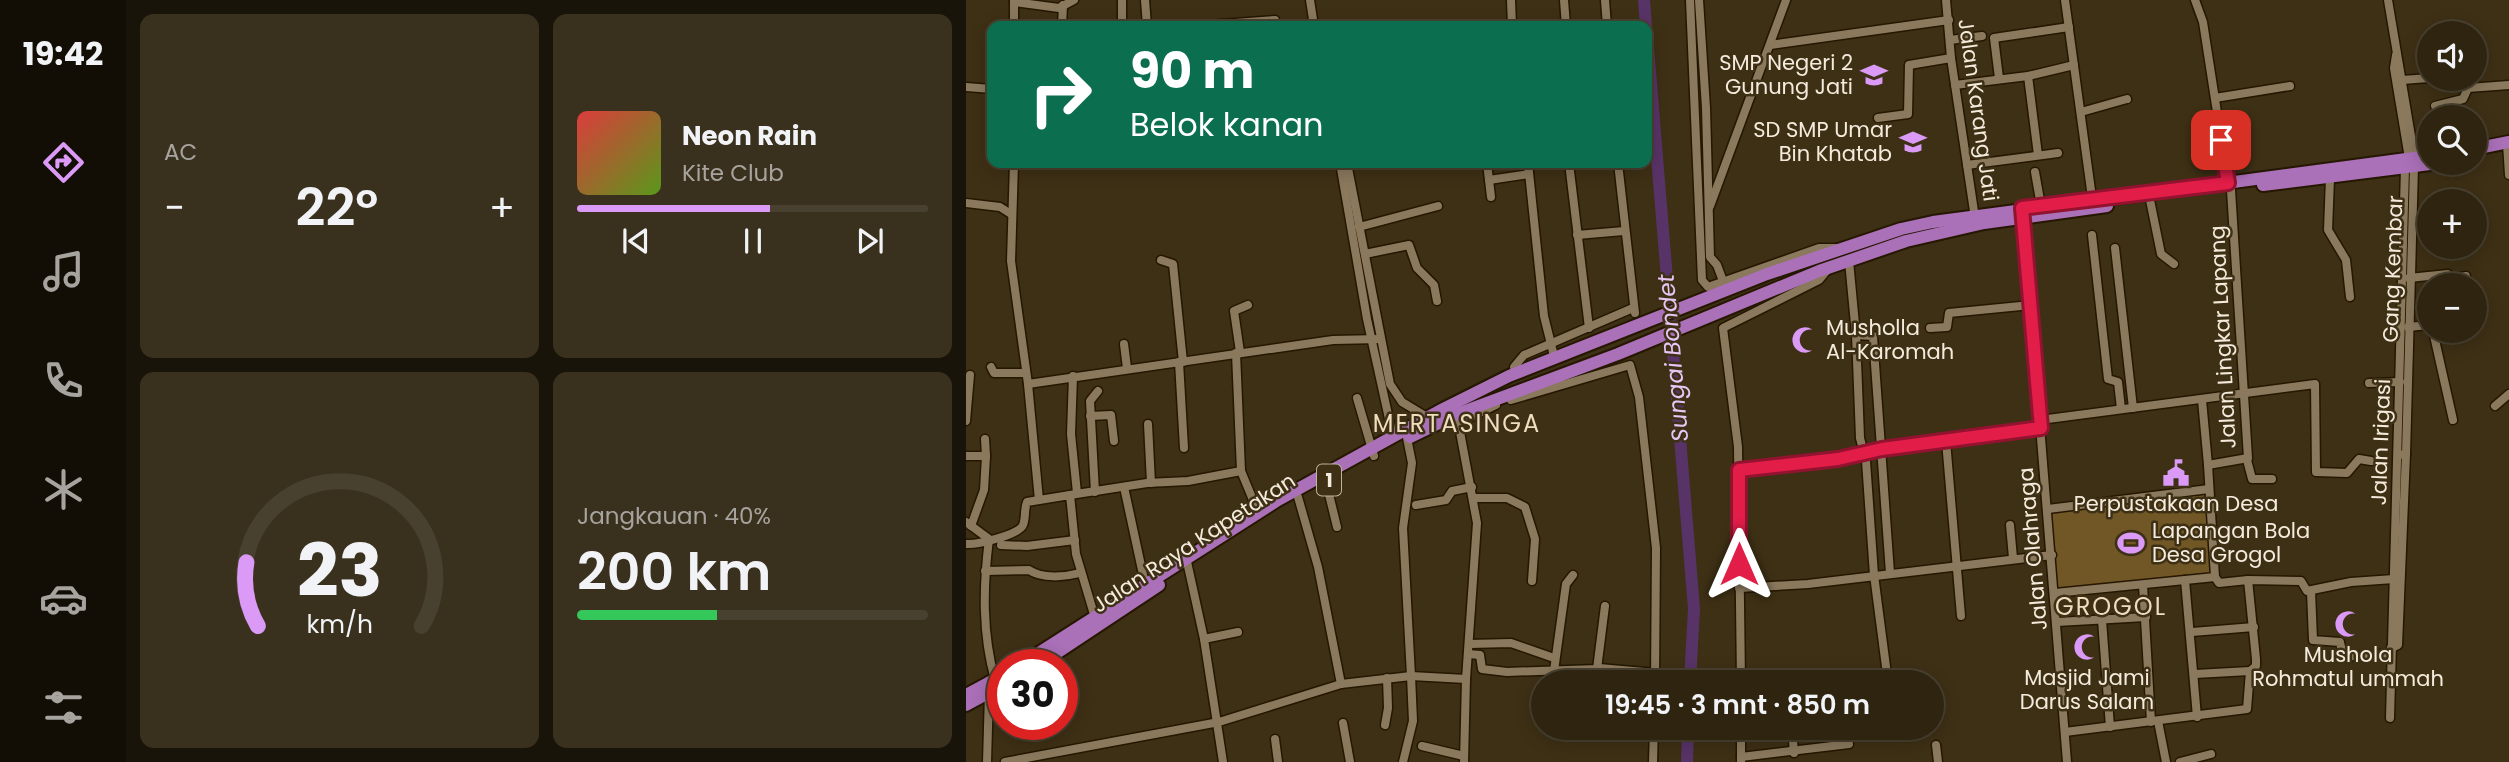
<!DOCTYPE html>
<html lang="id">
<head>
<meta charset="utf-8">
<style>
  body { margin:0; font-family:Poppins,sans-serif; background:#3a301e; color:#f1f3f6; height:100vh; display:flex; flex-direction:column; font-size:26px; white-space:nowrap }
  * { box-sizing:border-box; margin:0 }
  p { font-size:23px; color:#a7a49f }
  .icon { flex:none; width:38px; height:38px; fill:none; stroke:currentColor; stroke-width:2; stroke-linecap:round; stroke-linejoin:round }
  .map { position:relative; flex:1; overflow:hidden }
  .side { display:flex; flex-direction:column; gap:14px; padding:14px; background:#191409; width:840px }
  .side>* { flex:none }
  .top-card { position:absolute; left:21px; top:21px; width:665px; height:147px; border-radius:14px; box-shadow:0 4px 18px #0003,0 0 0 2px #494130; background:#0b6e4f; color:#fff; overflow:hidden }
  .fabs { position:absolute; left:1451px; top:21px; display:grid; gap:14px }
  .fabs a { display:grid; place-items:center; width:70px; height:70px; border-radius:50%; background:#2e2410; box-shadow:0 4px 18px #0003,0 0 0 2px #494130; font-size:35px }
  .speed { position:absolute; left:21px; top:649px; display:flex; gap:14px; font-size:35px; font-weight:700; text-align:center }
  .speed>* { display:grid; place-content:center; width:91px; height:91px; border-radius:50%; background:#2e2410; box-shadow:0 4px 18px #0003,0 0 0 2px #494130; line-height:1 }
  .speed .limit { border:10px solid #d22; background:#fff; color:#111 }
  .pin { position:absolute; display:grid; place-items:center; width:60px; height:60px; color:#fff; margin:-30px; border-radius:14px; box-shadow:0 4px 10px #0006 }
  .me { position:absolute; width:77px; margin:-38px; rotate:0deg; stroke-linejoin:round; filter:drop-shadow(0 0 5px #0008) }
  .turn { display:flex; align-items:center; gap:24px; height:147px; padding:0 28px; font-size:32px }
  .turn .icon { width:91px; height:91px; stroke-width:2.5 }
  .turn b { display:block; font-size:49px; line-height:60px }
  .big { font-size:52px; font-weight:600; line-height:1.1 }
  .side .card { flex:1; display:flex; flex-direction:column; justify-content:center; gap:10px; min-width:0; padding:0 24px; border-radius:14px; background:#3a301e }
  .side .dial { align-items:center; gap:0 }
  .dial svg { height:182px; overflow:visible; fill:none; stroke:#494130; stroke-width:7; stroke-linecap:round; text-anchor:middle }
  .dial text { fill:#f1f3f6; stroke:none }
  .song { display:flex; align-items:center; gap:21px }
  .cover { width:84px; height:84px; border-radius:10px; background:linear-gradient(135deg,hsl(0 70% 55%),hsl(90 70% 35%)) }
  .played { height:7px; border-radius:4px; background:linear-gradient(90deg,#da9af6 55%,#494130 55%) }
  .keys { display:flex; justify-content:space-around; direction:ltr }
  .heat { display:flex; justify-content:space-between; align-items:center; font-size:38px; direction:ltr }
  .charge { height:10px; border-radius:5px; background:linear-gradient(90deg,#34c759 40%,#494130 0) }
  .side .tiles { flex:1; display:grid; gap:14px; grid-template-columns:repeat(2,1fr) }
  .trip { position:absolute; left:565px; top:670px; width:413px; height:70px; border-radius:35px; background:#2e2410; box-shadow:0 4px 18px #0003,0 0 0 2px #494130; font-weight:600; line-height:70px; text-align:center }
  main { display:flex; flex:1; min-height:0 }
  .tab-bar { display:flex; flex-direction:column; width:126px; justify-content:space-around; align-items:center; background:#120e06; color:#a7a49f }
  .tab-bar .icon { width:49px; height:49px }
  .tab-bar .selected { color:#da9af6 }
  .tab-bar b { font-size:32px; color:#f1f3f6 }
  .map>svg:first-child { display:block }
  .green { fill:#725726 }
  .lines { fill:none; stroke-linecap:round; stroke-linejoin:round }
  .river { stroke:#583367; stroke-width:12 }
  .minor-casing { stroke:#251700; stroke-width:11 }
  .trunk-casing { stroke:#251700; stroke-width:16 }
  .minor { stroke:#8a795d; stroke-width:8 }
  .trunk { stroke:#aa70b8; stroke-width:12 }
  .route-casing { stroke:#92132f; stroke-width:18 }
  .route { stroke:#e11d48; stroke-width:12 }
  .labels { text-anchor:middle; stroke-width:5; stroke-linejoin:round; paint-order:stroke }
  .shield { fill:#3e3015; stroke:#bdb3a0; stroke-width:2 }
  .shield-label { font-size:19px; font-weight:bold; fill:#f4ebdc }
  .poi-label { font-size:21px; fill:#f4ebdc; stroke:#3e3015 }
  .street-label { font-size:21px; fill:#f4ebdc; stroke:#3e3015 }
  .water-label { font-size:23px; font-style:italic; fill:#e7c6f6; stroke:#3e3015 }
  .quarter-label { font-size:24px; letter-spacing:2px; fill:#f0ddbe; stroke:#3e3015 }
</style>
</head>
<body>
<main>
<nav class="tab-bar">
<b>19:42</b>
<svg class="icon selected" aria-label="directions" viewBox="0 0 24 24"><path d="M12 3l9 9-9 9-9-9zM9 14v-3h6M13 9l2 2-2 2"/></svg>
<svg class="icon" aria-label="music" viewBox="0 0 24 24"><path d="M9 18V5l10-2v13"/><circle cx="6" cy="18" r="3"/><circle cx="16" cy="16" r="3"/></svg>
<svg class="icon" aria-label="phone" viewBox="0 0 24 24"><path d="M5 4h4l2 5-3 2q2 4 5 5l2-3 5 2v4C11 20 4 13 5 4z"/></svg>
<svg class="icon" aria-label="climate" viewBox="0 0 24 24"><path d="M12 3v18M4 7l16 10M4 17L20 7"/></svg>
<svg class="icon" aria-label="car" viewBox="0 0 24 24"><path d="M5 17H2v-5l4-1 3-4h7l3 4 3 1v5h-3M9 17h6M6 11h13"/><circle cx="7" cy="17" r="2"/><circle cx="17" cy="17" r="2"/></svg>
<svg class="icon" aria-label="filters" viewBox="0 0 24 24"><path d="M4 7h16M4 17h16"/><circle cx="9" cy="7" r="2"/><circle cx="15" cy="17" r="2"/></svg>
</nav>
<section class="side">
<div class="tiles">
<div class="card"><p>AC</p>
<div class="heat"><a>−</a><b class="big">22°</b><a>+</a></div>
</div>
<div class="card">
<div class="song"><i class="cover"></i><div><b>Neon Rain</b><p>Kite Club</p></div></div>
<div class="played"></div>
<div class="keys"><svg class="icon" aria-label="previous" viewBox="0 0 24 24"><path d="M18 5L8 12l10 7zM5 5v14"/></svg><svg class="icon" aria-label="pause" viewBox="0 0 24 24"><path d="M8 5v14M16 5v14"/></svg><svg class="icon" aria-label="next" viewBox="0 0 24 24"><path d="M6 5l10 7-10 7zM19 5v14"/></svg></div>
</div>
<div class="card dial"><svg viewBox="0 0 100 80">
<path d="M14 69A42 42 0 1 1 86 69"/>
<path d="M14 69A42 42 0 0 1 9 41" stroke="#da9af6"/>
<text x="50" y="56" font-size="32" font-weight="700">23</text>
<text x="50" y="72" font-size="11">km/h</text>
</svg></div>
<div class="card"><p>Jangkauan · 40%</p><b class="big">200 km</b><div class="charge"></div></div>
</div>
</section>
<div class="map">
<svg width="1543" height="762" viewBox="0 0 1543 762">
  <rect width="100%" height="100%" fill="#3e3015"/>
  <!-- green -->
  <polygon class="green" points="1238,495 1246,575 1091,590 1083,510"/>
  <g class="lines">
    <!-- river -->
    <g class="river">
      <polyline points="678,0 680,26"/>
      <polyline points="681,35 728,609 724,682"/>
      <polyline points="721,762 722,728"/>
    </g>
    <defs>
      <g id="minor">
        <polyline points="48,0 48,26"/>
        <polyline points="156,0 156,26"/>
        <polyline points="179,0 181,26"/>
        <polyline points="344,0 348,26"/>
        <polyline points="545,0 546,26"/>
        <polyline points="598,0 600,26"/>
        <polyline points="639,0 641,26"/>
        <polyline points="724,0 736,280 742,287 853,248 872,248"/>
        <polyline points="733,0 740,108 744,257 751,265 757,281"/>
        <polyline points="980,0 985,58 1009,218"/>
        <polyline points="1099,0 1127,205"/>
        <polyline points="1229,0 1237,22 1262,183"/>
        <polyline points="1422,0 1449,160"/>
        <polyline points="48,2 93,8 108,0"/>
        <polyline points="96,26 97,5"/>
        <polyline points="228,26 309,20"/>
        <polyline points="984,40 1016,36"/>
        <polyline points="804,45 983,20"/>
        <polyline points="1430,55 1428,68 1442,152"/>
        <polyline points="1062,76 1072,155"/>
        <polyline points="1033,78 1028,38 1103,27"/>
        <polyline points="1500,79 1502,88 1543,85"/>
        <polyline points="1436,80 1463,78"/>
        <polyline points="989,85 1062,76 1108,65"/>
        <polyline points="0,87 26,89"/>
        <polyline points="1249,98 1324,86"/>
        <polyline points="1469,106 1497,99 1502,88"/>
        <polyline points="1115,112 1161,99"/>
        <polyline points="912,118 942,114 943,65 985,58"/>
        <polyline points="1541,143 1543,175"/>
        <polyline points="48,163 45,261 62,384"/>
        <polyline points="374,163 401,319 427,437"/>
        <polyline points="381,163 424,384 436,402 464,419"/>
        <polyline points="521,163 525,197"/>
        <polyline points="562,163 578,316 588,356"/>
        <polyline points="603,163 623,328"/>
        <polyline points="652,163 669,313"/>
        <polyline points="1001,165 1092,153"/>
        <polyline points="1069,172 1075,206"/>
        <polyline points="1364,178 1362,230 1380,260 1384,297"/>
        <polyline points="523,180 563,174"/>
        <polyline points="1184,200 1195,254 1208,264"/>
        <polyline points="0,203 34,207 45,214"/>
        <polyline points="744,206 820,0"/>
        <polyline points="1057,214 1101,762"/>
        <polyline points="393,227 472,206"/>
        <polyline points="611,235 658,231"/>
        <polyline points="1126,235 1142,379 1152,382 1155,409"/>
        <polyline points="1149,248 1167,408"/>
        <polyline points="399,254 443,245 451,268 468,285 471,301"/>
        <polyline points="195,260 207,264 217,362"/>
        <polyline points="883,261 890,335 894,438 900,461 908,575 922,682"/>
        <polyline points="1443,278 1482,274 1486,279 1500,276"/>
        <polyline points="1442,327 1463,325"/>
        <polyline points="964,328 981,327 983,313 1065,305"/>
        <polyline points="1467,331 1487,420"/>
        <polyline points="890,335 907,336 924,573"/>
        <polyline points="158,344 161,368"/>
        <polyline points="274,352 268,311 282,305"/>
        <polyline points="270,353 275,471 292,512"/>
        <polyline points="213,362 218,448"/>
        <polyline points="25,367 28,373 60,373"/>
        <polyline points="549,374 548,367 558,355 667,308"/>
        <polyline points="107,376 105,434 111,493"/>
        <polyline points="1403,383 1434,382"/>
        <polyline points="391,398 408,456"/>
        <polyline points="545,400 664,365 673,397 690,548 689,682"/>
        <polyline points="1236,400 1242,465"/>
        <polyline points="1529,406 1543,394"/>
        <polyline points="124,416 145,415 148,441"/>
        <polyline points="1074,420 1349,384 1350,472 1381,473 1393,459 1405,461"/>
        <polyline points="0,421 4,375"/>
        <polyline points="492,421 511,523 500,679 498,762"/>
        <polyline points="493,423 530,405"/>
        <polyline points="182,424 185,483"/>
        <polyline points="19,439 20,456"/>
        <polyline points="980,441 995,616"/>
        <polyline points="1433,455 1440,454 1448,167"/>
        <polyline points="0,456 20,456 18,490 5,526"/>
        <polyline points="1281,460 1286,479 1306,479"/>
        <polyline points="773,470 872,459 916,449 1075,428"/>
        <polyline points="358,474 371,527"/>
        <polyline points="158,487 179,584"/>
        <polyline points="129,492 124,401 132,391"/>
        <polyline points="104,495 181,483 222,481 275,471"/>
        <polyline points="332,497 352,567 375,684"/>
        <polyline points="508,498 541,498 559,507 569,539 566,581"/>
        <polyline points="73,500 62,384 367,340 414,339"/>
        <polyline points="450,505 480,500 486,491 506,487"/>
        <polyline points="1082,509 1243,489"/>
        <path d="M0,522l23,17c-6,48 -7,94 6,141"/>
        <polyline points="1044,525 1047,558"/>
        <path d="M0,544c10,1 53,-9 57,-19 3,-7 1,-16 4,-23l43,-7 6,59 20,67"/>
        <polyline points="35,545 61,546 109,540"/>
        <polyline points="220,557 238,639 257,762"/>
        <path d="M19,571l44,-1c13,9 36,7 51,3"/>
        <polyline points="1249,577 1253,583 1282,580 1335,581 1341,591 1385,582 1428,579"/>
        <polyline points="1219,580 1231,717"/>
        <polyline points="1177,585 1185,722"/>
        <polyline points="773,588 842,584 1086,555"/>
        <polyline points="1345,591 1347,640 1374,642 1377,657 1425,653"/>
        <polyline points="1089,593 1249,577 1242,465 1282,458 1265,190"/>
        <polyline points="1136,620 1144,727"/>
        <polyline points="1091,622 1180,617"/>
        <polyline points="1226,632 1288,627"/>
        <polyline points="238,639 272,632"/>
        <polyline points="503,644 545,643 588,658"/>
        <polyline points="1425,648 1432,645 1440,454"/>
        <polyline points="502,654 514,655 516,669 541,672 631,669 639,606"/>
        <polyline points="633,668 690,673"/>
        <polyline points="588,671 600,584 607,575"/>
        <polyline points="1229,674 1284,671"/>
        <polyline points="775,682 772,447 757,328 853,280 863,268"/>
        <polyline points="877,682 898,680"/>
        <polyline points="1424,718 1439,168"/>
        <polyline points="1192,721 1200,762"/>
        <polyline points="377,723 384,762"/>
        <polyline points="419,725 422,708 421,678"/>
        <polyline points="826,728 828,753"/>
        <polyline points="1099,732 1281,709 1284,671 1290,666 1290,659 1282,580"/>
        <polyline points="309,739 312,762"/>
        <polyline points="970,745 972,762"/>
        <polyline points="456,746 498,756"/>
        <polyline points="775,757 883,744"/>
        <polyline points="21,762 23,693"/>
        <polyline points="39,762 253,722 375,684 445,676 437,528 446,463 441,438"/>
        <polyline points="437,762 447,721 445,676 500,679"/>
        <polyline points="687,762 688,728"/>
        <polyline points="775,762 775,728"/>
        <polyline points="1214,762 1245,754"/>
      </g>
      <g id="trunk">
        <polyline points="1508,149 1543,142"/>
        <polyline points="1297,185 1472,163"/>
        <polyline points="444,437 491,414 652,354 853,271 940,241 1018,223 1141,206"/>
        <polyline points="83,658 193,585"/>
        <polyline points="54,665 312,500 477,409 543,376 801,274 935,229 967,222 1463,156"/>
        <polyline points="0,695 37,675"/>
        <polyline points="0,705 37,685"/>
      </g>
    </defs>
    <!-- minor casing -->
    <use href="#minor" class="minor-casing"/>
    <!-- trunk casing -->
    <use href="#trunk" class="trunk-casing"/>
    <!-- minor -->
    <use href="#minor" class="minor"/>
    <!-- trunk -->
    <use href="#trunk" class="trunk"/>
  </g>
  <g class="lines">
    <defs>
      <polyline id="route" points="773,564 773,470 872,459 916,449 1075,428 1056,208 1262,183 1255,140"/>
    </defs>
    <!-- route casing -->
    <use href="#route" class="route-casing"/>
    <!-- route -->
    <use href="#route" class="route"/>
  </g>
  <!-- icons -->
  <defs>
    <symbol id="school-bare" viewBox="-9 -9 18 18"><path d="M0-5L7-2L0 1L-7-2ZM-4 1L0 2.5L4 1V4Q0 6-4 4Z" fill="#da9af6" stroke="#3e3015" stroke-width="2.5" paint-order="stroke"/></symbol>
    <symbol id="mosque-bare" viewBox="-9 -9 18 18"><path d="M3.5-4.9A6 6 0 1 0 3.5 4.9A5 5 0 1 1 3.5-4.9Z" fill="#da9af6" stroke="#3e3015" stroke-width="2.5" paint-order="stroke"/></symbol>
    <symbol id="civic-bare" viewBox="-9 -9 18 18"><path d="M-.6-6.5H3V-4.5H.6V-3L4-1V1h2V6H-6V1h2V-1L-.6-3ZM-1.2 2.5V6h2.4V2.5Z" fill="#da9af6" stroke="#3e3015" stroke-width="2.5" paint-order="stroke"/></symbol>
    <symbol id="stadium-bare" viewBox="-9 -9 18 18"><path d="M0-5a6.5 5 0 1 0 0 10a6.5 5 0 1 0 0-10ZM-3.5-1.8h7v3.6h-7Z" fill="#da9af6" stroke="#3e3015" stroke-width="2.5" paint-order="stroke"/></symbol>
  </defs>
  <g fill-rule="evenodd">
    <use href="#school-bare" x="889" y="56" width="38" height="38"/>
    <use href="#school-bare" x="928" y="123" width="38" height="38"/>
    <use href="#mosque-bare" x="820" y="321" width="38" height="38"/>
    <use href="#civic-bare" x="1191" y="454" width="38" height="38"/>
    <use href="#stadium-bare" x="1146" y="524" width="38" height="38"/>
    <use href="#mosque-bare" x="1363" y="605" width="38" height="38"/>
    <use href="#mosque-bare" x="1102" y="628" width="38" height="38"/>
  </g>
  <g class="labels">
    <!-- shield labels -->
    <rect class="shield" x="351" y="464.5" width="24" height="31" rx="5"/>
    <g class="shield-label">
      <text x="363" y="487">1</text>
    </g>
    <!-- poi labels -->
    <g class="poi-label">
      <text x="887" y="70" text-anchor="end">SMP Negeri 2<tspan x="887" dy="24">Gunung Jati</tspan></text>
      <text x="926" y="137" text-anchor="end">SD SMP Umar<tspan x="926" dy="24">Bin Khatab</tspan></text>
      <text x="860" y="335" text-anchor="start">Musholla<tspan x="860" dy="24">Al-Karomah</tspan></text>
      <text x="1210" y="511">Perpustakaan Desa</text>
      <text x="1186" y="538" text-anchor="start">Lapangan Bola<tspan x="1186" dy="24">Desa Grogol</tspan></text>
      <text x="1382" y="662">Mushola<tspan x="1382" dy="24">Rohmatul ummah</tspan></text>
      <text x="1121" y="685">Masjid Jami<tspan x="1121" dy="24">Darus Salam</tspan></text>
    </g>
    <!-- street labels -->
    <g class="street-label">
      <text transform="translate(1012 110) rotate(82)" y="7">Jalan Karang Jati</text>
      <text transform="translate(1427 269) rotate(-88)" y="7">Gang Kembar</text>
      <text transform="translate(1257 337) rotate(-93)" y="7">Jalan Lingkar Lapang</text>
      <text transform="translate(1415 442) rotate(-88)" y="7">Jalan Irigasi</text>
      <text transform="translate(228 543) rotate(-33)" y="7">Jalan Raya Kapetakan</text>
      <text transform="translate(1067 549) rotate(-95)" y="7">Jalan Olahraga</text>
    </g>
    <!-- water labels -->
    <g class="water-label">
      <text transform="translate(707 358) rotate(-95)" y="8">Sungai Bondet</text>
    </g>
    <!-- quarter labels -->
    <g class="quarter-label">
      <text x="491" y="432">MERTASINGA</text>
      <text x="1145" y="615">GROGOL</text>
    </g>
  </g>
</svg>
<div class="fabs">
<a><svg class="icon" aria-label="sound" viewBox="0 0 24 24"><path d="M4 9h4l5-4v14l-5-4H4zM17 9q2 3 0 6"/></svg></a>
<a><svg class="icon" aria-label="search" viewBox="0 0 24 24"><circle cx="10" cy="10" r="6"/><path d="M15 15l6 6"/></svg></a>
<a>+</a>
<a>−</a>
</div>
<div class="speed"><div class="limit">30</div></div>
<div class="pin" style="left:1255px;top:140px;background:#d93025"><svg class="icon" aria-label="arrive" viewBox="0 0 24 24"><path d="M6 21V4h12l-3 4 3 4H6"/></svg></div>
<svg class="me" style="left:773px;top:564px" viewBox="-20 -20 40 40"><path d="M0-17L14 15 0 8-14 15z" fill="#e11d48" stroke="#fff" stroke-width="4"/></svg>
<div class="trip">19:45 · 3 mnt · 850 m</div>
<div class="top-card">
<div class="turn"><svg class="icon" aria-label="right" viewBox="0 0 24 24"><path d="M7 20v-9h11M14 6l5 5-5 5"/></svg><div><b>90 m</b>Belok kanan</div></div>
</div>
</div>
</main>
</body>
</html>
